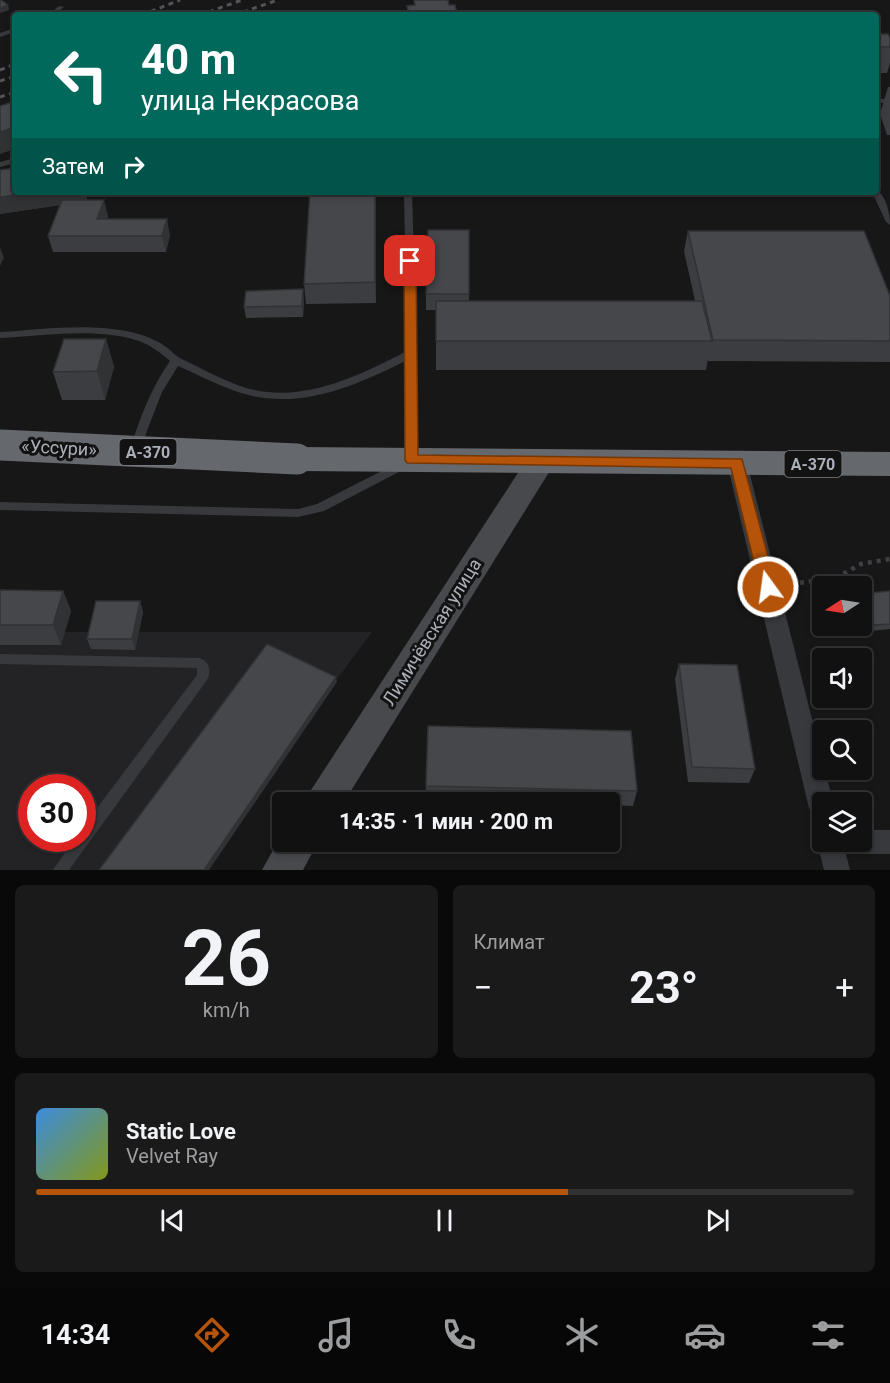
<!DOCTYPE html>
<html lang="ru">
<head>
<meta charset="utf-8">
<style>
  body { margin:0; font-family:Roboto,sans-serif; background:#1a1a1b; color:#f1f3f6; height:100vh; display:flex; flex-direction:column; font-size:22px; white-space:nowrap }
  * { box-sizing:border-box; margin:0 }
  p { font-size:20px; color:#9c9d9f }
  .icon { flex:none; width:33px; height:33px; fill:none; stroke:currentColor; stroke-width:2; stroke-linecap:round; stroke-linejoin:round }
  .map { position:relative; height:870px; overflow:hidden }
  .details { display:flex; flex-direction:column; gap:15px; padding:15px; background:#09090a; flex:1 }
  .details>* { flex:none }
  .guide { position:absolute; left:12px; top:12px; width:867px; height:183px; border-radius:6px; box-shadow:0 3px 9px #0003,0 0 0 2px #303132; background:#00695c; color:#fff; overflow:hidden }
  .needle { width:39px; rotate:258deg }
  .buttons { position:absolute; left:812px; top:576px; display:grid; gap:12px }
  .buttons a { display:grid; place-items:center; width:60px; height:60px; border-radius:6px; background:#111112; box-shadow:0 3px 9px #0003,0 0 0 2px #303132; font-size:30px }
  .speed { position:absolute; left:18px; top:774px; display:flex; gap:12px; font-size:30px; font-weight:700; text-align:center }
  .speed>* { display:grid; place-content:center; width:78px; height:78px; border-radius:50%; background:#111112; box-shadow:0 3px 9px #0003,0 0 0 2px #303132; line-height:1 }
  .speed .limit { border:9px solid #d22; background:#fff; color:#111 }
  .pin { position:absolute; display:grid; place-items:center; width:51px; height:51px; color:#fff; margin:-26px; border-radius:12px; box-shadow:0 3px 9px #0006 }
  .me { position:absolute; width:66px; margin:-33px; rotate:346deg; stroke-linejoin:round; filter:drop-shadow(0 0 4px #0008) }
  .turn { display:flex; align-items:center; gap:21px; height:126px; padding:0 30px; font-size:27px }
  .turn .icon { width:78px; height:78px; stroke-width:2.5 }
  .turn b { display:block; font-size:42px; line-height:51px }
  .then { display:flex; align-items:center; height:57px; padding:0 30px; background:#0003; gap:12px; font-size:22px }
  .big { font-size:45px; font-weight:700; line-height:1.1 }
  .details .widget { flex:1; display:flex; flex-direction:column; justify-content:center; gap:9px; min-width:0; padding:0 21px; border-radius:9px; background:#1a1a1b }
  .details .dial { align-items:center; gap:0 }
  .dial b { font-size:78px; line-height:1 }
  .song { display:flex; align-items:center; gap:18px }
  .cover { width:72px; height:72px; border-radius:9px; background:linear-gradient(135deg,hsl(210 70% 55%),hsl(70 70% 35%)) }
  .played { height:6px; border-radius:3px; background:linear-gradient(90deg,#b45309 65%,#303132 65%) }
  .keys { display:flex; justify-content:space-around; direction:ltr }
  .heat { display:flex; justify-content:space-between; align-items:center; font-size:33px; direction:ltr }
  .details .tiles { flex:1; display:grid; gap:15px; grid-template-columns:1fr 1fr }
  .widget:last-child { grid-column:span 2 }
  .trip { position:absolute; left:272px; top:792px; width:348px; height:60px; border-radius:6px; background:#111112; box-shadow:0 3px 9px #0003,0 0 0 2px #303132; font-weight:700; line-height:60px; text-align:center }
  .menu { display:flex; height:96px; justify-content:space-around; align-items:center; background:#070707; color:#9c9d9f }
  .menu .icon { width:42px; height:42px }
  .menu .on { color:#b45309 }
  .menu b { font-size:27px; color:#f1f3f6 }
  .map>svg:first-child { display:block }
  .built { fill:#232325; fill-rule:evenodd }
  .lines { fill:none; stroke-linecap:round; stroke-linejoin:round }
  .path { stroke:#3f4044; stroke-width:4.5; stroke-dasharray:4 5; stroke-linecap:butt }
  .lane { fill:#38393d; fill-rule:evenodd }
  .street { fill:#38393d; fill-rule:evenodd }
  .secondary { fill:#47494d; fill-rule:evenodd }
  .highway { fill:#65686d; fill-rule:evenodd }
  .rail { stroke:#525458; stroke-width:3; stroke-dasharray:5 4.5; stroke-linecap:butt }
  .highway-bridge { stroke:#65686d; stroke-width:31 }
  .wall { fill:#3c3d40 }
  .shaded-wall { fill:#313234 }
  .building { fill:#46474b; stroke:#313234; stroke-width:1.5 }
  .route { fill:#b45309; stroke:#753606; stroke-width:1.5 }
  .labels { text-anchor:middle; stroke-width:6; stroke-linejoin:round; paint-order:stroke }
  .shield { fill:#121213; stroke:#7d8086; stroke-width:1.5 }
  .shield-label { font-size:16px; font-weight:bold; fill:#abafb7 }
  .street-label { font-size:18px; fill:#abafb7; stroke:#121213 }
</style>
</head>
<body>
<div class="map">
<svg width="890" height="870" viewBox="0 0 890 870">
  <rect width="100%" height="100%" fill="#171718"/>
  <!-- built -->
  <path class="built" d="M0,632h372l-177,238h-195zM32,788h50v50h-50z"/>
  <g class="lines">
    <!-- path -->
    <polyline class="path" points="791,584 836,578 861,564 890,559"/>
    <!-- lane -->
    <g class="lane">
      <polygon points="59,6 64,7 55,15 48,15"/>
      <polygon points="15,28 15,32 0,37 0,33"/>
      <rect x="876" y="99" width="14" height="4"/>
      <polygon points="15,158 15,163 0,167 0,162"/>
      <path d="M876,189c10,7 14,23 14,36l-4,-3 -14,-30h4z"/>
      <path d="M404,192h8l5,161v107l-1,3 -92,48 -26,6 -298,-7v-8l298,7 19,-5 90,-46v-98c-51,26 -108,51 -166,33 -22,-7 -42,-18 -63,-27l-16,26 -22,57 -5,4 -5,-4c10,-31 21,-61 40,-88 -9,-8 -18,-15 -31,-20 -41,-14 -96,-5 -139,-3v-6c47,-3 100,-11 145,4 7,3 15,6 21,11 6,4 10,10 18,13 20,10 41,21 62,28 57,16 112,-12 161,-37z"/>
      <path d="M0,654l199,4c10,3 13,12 8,22l-138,190h-16l22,-32h7v-10l115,-153v-7l-197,-4z"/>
    </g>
    <!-- street -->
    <g class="street">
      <polygon points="737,456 744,458 747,463 822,758 822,770 825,770 833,802 822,802 822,820 813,816 809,808 727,463 730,458"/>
      <polygon points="861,830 890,830 890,854 846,854 850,870 824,870 817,842 821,833 822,842 861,842"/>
    </g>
    <!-- secondary -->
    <g class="secondary">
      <polygon points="541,450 551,453 556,461 344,802 306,802 311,790 531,453"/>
      <polygon points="282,834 282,842 318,842 303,870 262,870"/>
    </g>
    <!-- highway -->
    <polygon class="highway" points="297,447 890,452 890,476 297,471 285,468 280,459 285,450"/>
    <!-- rail -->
    <g class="rail">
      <polyline points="142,15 180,0"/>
      <polyline points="200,15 242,0"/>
      <polyline points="234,15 278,0"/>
      <polyline points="0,70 15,64"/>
      <polyline points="0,81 15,76"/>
      <polyline points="0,97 15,92"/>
    </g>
    <!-- highway-bridge -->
    <polyline class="highway-bridge" points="0,445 297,459"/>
  </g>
  <!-- wall -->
  <g class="wall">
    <polygon points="876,34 890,38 890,63 887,73 876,73"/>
    <polygon points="888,87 890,87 890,135 887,135 880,114"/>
    <polygon points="0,170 15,192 86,192 87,200 108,216 107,219 170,235 166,252 53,252 48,236 60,205 0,214"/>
    <polygon points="310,192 376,192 376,303 306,304 304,284"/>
    <polygon points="469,230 469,301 695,301 684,251 688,231 890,296 890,362 708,361 708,359 706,370 436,370 436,310 426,310 426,294"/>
    <polygon points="304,300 303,317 246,318 244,307"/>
    <polygon points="106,339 114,367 105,400 62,400 53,372"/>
    <polygon points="0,590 63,591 71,611 61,645 0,645"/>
    <polygon points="890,591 890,629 871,631 861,606 861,594"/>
    <polygon points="140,601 143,612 135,650 91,649 87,639"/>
    <polygon points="679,664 755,769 749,783 688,782 675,679"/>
    <polygon points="426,786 637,791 633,806 609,805 609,802 520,802 426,800"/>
  </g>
  <!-- shaded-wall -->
  <g class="shaded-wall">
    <polygon points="8,5 9,10 0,13 0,8"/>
    <polygon points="15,127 15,149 0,154 0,132"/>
    <polygon points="38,192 86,192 87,201 0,214 0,197"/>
    <polygon points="375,192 376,192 376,303 375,282"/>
    <polygon points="104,200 108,216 102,235 97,219"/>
    <polygon points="167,219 170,235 166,252 162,236"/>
    <polygon points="0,247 4,258 0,266"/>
    <polygon points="303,289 304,300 303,317 302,306"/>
    <polygon points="106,339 114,367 105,400 97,371"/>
    <polygon points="63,591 71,611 61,645 53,625"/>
    <polygon points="140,601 143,612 135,650 132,639"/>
    <polygon points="336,677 337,682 209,870 204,870"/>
  </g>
  <!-- building -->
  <g class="building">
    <polygon points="0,0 1,0 8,5 0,8"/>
    <polygon points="414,0 448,0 449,5 455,5 457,15 409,15 407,6 415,5"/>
    <polygon points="876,34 888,34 890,38 890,47 876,47"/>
    <polygon points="15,101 15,127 0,132 0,106"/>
    <polygon points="15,168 15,192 38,192 0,197 0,170"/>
    <polygon points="310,192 375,192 375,282 304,284"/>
    <polygon points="62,200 104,200 97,219 167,219 162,236 48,236"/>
    <polygon points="428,230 469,230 469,294 426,294"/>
    <polygon points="688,231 864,231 890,296 890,341 713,340"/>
    <polygon points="303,289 302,306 244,307 246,291"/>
    <polygon points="436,301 702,301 712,341 436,341"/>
    <polygon points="64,339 106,339 97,371 53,372"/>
    <polygon points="0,590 63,591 53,625 0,625"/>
    <polygon points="890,591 890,624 874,625 861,594"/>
    <polygon points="96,601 140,601 132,639 87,639"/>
    <polygon points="267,644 336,677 204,870 99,870"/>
    <polygon points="679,664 737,665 755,769 692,767"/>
    <polygon points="428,726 631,731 637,791 426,786"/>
  </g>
  <!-- route -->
  <polygon class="route" points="410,258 416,261 418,455 742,459 776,587 773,591 768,593 763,591 760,587 731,468 407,463 405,460 404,261"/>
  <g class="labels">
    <!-- shield labels -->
    <g class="shield">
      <rect x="119.5" y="439" width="57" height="26" rx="4.5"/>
      <rect x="784.5" y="451" width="57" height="26" rx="4.5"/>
    </g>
    <g class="shield-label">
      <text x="148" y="458">А-370</text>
      <text x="813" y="470">А-370</text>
    </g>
    <!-- street labels -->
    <g class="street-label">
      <text transform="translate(59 448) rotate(3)" y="6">«Уссури»</text>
      <text transform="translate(432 632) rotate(-58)" y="6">Лимичёвская улица</text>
    </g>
  </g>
</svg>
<div class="buttons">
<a><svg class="needle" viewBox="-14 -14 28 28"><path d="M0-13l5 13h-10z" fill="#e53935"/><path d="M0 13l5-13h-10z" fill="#9c9d9f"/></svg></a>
<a><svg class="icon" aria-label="sound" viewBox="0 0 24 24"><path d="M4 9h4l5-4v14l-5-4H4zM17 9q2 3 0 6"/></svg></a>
<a><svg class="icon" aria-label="search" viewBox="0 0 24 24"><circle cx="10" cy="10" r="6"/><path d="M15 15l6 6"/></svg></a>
<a><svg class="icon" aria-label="layers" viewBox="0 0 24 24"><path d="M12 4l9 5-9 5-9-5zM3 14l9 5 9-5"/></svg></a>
</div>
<div class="speed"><div class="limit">30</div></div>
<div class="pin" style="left:410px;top:261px;background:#d93025"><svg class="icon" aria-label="arrive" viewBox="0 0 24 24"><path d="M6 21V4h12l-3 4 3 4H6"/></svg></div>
<svg class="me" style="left:768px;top:587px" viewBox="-20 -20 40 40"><circle r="17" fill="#b45309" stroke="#fff" stroke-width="3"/><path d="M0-11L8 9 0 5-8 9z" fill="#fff"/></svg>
<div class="trip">14:35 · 1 мин · 200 m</div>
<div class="guide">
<div class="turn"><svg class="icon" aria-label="left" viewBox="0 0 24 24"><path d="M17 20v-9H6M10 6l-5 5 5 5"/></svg><div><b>40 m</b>улица Некрасова</div></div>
<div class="then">Затем<svg class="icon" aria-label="right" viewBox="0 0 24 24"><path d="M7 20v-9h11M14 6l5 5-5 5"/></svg></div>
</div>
</div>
<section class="details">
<div class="tiles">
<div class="widget dial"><b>26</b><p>km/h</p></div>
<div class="widget"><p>Климат</p>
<div class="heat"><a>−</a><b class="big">23°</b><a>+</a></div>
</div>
<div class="widget">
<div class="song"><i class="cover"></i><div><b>Static Love</b><p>Velvet Ray</p></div></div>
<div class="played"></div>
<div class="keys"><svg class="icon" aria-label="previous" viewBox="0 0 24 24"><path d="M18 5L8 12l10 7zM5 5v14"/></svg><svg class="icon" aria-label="pause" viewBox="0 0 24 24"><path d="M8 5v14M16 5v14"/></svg><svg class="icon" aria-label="next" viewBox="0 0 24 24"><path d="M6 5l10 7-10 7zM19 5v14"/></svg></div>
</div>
</div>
</section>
<nav class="menu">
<b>14:34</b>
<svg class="icon on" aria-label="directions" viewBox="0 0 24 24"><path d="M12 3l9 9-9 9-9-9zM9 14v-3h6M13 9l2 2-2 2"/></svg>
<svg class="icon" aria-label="music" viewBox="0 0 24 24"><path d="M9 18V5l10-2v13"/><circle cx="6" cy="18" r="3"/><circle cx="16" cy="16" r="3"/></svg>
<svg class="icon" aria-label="phone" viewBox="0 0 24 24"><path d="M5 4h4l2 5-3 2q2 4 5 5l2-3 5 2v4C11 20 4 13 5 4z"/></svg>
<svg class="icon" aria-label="climate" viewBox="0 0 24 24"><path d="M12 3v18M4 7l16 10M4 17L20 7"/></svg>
<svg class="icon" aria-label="car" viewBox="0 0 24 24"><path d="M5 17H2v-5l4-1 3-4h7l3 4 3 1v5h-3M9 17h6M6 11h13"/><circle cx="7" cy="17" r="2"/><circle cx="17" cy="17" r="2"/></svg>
<svg class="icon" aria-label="filters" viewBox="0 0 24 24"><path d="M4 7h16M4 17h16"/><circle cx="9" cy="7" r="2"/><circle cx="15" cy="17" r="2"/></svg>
</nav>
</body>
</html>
